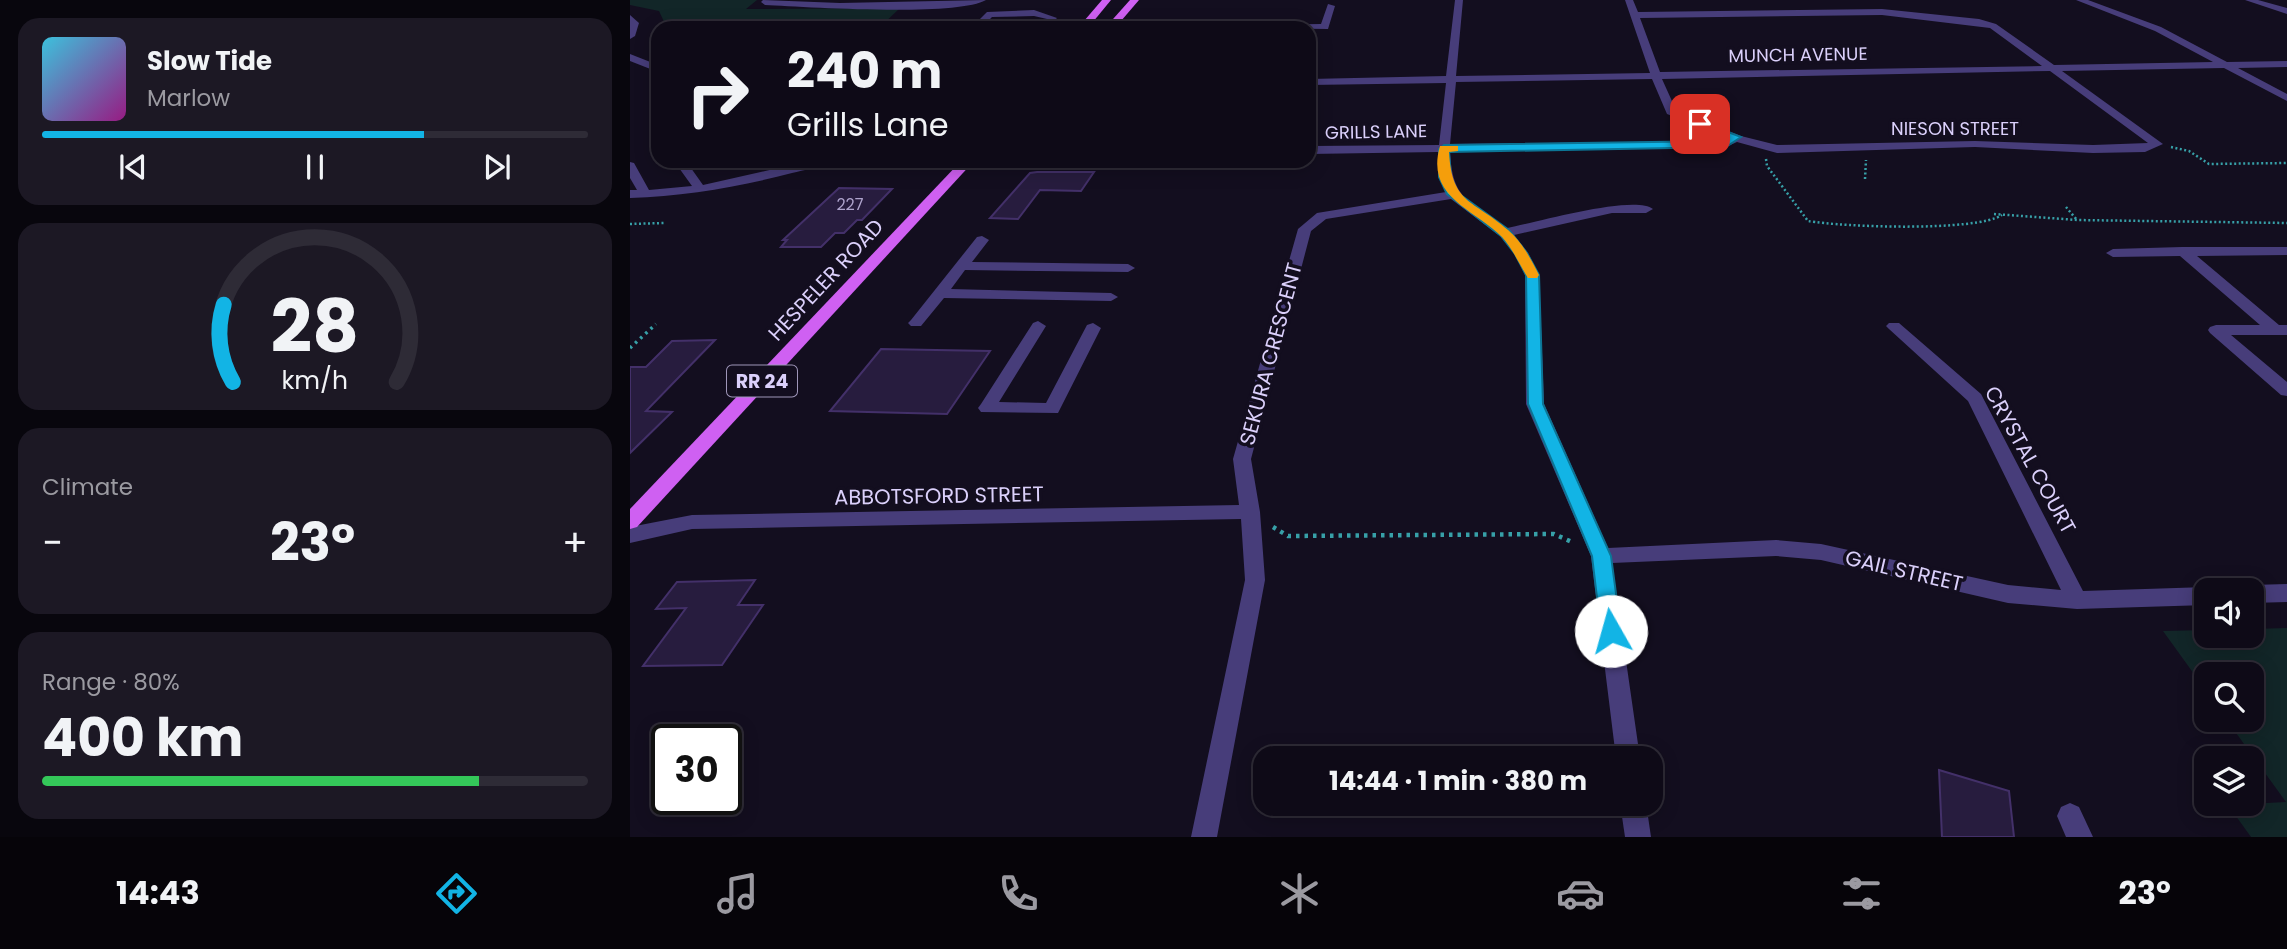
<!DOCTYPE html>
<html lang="en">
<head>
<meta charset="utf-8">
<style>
  body { margin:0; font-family:Poppins,sans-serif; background:#1c1824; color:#f1f3f6; height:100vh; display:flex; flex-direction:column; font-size:26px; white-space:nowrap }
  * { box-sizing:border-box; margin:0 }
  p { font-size:23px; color:#9b9aa1 }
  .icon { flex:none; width:38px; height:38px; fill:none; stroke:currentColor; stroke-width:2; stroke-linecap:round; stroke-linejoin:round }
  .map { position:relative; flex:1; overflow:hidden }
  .side { display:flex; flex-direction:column; gap:18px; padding:18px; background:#08060d; width:630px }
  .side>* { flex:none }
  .guide { position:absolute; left:21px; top:21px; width:665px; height:147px; border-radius:21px; box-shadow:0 4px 18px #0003,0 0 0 2px #2e2b36; background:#0e0a17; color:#f1f3f6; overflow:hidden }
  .fabs { position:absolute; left:1564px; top:578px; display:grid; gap:14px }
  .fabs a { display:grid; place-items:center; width:70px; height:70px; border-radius:14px; background:#0e0a17; box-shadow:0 4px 18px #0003,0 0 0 2px #2e2b36; font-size:35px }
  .speed { position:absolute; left:21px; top:724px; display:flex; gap:14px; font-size:35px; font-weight:700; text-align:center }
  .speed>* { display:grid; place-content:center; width:91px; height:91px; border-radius:50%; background:#0e0a17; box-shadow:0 4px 18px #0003,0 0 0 2px #2e2b36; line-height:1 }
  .speed .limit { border:4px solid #111; border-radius:10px; background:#fff; color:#111 }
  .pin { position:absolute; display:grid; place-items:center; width:60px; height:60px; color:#fff; margin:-30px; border-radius:14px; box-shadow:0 4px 10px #0006 }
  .me { position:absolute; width:77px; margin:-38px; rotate:353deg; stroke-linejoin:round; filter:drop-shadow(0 0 5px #0008) }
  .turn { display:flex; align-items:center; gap:24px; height:147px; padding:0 21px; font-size:32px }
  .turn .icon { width:91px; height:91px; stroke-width:2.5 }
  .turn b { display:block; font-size:49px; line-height:60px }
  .big { font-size:52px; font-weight:700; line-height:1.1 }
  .side .widget { flex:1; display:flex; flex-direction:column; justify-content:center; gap:10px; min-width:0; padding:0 24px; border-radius:21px; background:#1c1824 }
  .side .dial { align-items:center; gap:0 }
  .dial svg { height:182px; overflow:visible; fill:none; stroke:#2e2b36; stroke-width:7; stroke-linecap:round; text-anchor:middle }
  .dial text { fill:#f1f3f6; stroke:none }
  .song { display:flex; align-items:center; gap:21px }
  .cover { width:84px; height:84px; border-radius:10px; background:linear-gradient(135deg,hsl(190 70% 55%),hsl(310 70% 35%)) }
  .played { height:7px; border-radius:4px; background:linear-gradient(90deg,#12b4e5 70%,#2e2b36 70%) }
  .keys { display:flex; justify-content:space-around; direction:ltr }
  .heat { display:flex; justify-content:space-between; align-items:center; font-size:38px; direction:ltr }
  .charge { height:10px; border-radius:5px; background:linear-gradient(90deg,#34c759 80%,#2e2b36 0) }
  .trip { position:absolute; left:623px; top:746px; width:410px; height:70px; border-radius:21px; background:#0e0a17; box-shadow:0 4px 18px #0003,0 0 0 2px #2e2b36; font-weight:700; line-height:70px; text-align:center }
  .tabs { display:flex; height:112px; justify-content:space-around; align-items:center; background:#060409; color:#9b9aa1 }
  .tabs .icon { width:49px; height:49px }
  .tabs .current { color:#12b4e5 }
  .tabs b { font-size:32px; color:#f1f3f6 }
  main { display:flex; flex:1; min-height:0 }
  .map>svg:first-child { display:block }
  .green { fill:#122628 }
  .building { fill:#271c3e; stroke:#433069; stroke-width:2 }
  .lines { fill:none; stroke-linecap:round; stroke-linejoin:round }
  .path-far2 { stroke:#37a0a8; stroke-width:2.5; stroke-dasharray:2 2.5; stroke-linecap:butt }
  .path-far1 { stroke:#37a0a8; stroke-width:3.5; stroke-dasharray:2.5 4.5; stroke-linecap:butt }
  .path { stroke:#37a0a8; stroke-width:4.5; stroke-dasharray:3.5 5; stroke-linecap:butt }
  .minor { fill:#473d7a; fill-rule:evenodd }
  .major { fill:#cf60f2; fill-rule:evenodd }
  .route { fill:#12b4e5; stroke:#0c7595; stroke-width:2 }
  .slow { fill:#f59e0b }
  .labels { text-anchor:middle; stroke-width:7; stroke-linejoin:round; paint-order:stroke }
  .far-number-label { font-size:16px; fill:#aea3cc }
  .far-street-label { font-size:18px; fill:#dbd0fb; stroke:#130e1f }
  .shield { fill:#130e1f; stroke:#9f96b9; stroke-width:2 }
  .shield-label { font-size:19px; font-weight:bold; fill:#dbd0fb }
  .street-label { font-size:21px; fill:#dbd0fb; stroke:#130e1f }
</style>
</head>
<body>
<main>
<section class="side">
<div class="widget">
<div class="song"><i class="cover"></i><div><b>Slow Tide</b><p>Marlow</p></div></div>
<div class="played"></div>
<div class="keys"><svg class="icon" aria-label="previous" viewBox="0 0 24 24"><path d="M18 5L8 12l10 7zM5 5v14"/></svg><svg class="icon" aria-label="pause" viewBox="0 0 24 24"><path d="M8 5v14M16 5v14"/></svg><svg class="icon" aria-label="next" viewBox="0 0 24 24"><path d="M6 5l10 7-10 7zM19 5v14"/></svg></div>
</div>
<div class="widget dial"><svg viewBox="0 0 100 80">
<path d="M14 69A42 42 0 1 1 86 69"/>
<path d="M14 69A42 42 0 0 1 10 35" stroke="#12b4e5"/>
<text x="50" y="56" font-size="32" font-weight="700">28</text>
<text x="50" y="72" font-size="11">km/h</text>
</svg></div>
<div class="widget"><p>Climate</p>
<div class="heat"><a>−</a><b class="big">23°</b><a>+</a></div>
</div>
<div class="widget"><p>Range · 80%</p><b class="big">400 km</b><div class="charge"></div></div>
</section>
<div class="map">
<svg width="1657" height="837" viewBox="0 0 1657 837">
  <rect width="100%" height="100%" fill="#130e1f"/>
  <!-- green -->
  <g class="green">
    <polygon points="0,0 127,0 116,9 270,8 249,28 37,28 29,11 0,5"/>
    <polygon points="1657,628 1657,837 1621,837 1598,805 1656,802 1596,719 1622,719 1622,674 1577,674 1577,692 1533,631 1577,630 1577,635 1622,635 1622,629"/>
  </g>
  <!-- building -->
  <g class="building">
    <polygon points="407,172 464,172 451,191 410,190 388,219 360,218 400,173"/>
    <polygon points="209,188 262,189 232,220 227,220 214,233 205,233 191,247 151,247 157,240 153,240"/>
    <polygon points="85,340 16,411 42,412 0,453 0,367 16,367 42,341"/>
    <polygon points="251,349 360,351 317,414 200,411"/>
    <polygon points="125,580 108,605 133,605 92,665 13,666 56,608 26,609 47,582"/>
    <polygon points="1309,770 1379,791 1384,837 1312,837"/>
  </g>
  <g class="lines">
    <!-- path-far2 -->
    <g class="path-far2">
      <polyline points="1541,147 1559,151 1579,164 1657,163"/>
      <path d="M1136,159l1,7 41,55c34,6 168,11 194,-6"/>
      <polyline points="1235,179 1236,160"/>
      <polyline points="1436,207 1447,220"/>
      <polyline points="1364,214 1447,220 1657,223"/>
      <polyline points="0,224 34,223"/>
    </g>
    <!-- path-far1 -->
    <polyline class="path-far1" points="0,348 26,324"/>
    <!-- path -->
    <polyline class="path" points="643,527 658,536 924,534 942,542"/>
    <!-- minor -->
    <g class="minor">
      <path d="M133,0l77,3 146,-3c-29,17 -180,7 -221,5l-4,-3z"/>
      <path d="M825,0h8l-7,76 194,-3 -25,-73h8l5,12 244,-3 97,10 17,5 58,41 159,-3 -58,-31 -79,-31h12l73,27 66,35 60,-1v6l-49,1 49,26v7l-63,-33 -162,3 101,73 -18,8 -52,1 -118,-6 -198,6 -40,-11 -11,5 -276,4c2,50 20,50 57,77 27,-5 127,-34 146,-19l-7,4h-34l-98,22 14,18 11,22 5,129 64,144 168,-8 45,4 187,41 53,5 -93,-189 -79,-72 -3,-3 3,-3h10l82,71 102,197 124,-4 7,3h-7v15l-130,4 -69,-6 -187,-43 -45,-4 -164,7 28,195h-24l-25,-202 -65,-152 -1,-129 -10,-21 -15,-18 -49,-37 -125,20 -15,12 -60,228 9,53 5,68 -48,257h-26l54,-257 -4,-61 -549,10 -62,14v-16l62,-12 547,-10 -6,-46 65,-230 19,-16 129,-21 -7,-15 -1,-25 -129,2v-8l130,-1 7,-62 -137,2v-6l137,-3zM1252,15l108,13 52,38 -382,6 -20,-54zM1420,71l98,72 -55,2 -118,-4 -198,4 -36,-9 -65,-26 -14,-31zM1022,79l15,35 60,24 -4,3 -273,3 6,-62z"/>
      <polygon points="1615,0 1628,0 1657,8 1657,14"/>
      <polygon points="698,4 705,6 698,29 607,28 612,25 691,24"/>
      <polygon points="404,10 427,18 417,28 407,28 417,19 404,16 362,17 351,28 341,28 357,12"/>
      <polygon points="0,15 9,23 5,36 0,39"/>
      <polygon points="0,54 28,65 28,72 0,61"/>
      <path d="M44,161h12l17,24 106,-24h19c-9,7 -24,9 -36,12 -53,14 -107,23 -162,25v-8h7l-7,-12v-16l4,1 15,27 43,-4z"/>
      <polygon points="352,236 359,240 342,262 498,264 505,268 498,272 335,270 321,289 481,293 488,297 481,301 314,298 291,326 281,326 278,323 281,320 347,237"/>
      <polygon points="1552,247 1657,247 1657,255 1567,256 1649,325 1657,325 1657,335 1601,335 1657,382 1657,396 1651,395 1580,333 1578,330 1580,327 1586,325 1630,325 1550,256 1483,257 1476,253 1483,249"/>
      <polygon points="408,321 416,326 369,402 416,403 457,325 463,323 471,328 428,413 351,412 348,408 351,404 403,323"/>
      <polygon points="1657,584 1657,602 1622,603 1622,590 1614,590 1622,585"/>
      <polygon points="990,803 1016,803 1021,837 995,837"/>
      <polygon points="1440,803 1449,807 1463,837 1436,837 1427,816 1431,807"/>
    </g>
    <!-- major -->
    <g class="major">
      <polygon points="472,0 481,0 458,28 448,28"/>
      <polygon points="500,0 509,0 485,28 475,28"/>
      <polygon points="331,161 344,161 7,527 0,529 0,509"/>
    </g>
  </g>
  <!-- route -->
  <polygon class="route" points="1070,121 1111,137 1096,147 819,152 821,177 828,193 879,230 897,253 909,275 913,404 981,556 991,631 988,637 981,640 974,637 971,631 962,556 898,404 896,275 885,254 871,236 817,194 809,177 809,149 814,145 1094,141 1098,138 1067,126 1065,124"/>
  <!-- slow -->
  <path class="slow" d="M810,146h18v5l-9,1c3,53 24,47 59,78 14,12 23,29 31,45l-2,3h-9c-9,-14 -15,-29 -26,-41 -28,-28 -77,-40 -62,-91z"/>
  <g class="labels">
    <!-- far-number labels -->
    <g class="far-number-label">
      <text x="220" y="210">227</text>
    </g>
    <!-- far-street labels -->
    <g class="far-street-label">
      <text transform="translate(1168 55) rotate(-1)" y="6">MUNCH AVENUE</text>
      <text x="1325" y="135">NIESON STREET</text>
      <text transform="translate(746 132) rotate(-1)" y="6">GRILLS LANE</text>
    </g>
    <!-- shield labels -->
    <rect class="shield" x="97" y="365.5" width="70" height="31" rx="5"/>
    <g class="shield-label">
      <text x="132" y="388">RR 24</text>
    </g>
    <!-- street labels -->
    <g class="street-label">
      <text transform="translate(196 280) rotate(-47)" y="7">HESPELER ROAD</text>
      <text transform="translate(641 354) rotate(-75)" y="7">SEKURA CRESCENT</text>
      <text transform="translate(1400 460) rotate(61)" y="7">CRYSTAL COURT</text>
      <text transform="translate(309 496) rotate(-1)" y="7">ABBOTSFORD STREET</text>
      <text transform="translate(1274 571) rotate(13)" y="7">GAIL STREET</text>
    </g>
  </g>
</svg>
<div class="fabs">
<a><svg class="icon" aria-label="sound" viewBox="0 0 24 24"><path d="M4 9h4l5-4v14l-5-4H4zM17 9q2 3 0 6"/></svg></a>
<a><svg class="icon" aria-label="search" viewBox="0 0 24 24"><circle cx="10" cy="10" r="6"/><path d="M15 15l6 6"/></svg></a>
<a><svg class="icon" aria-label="layers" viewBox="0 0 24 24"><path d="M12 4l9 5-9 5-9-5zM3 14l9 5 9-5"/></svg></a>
</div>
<div class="speed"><div class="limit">30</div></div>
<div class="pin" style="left:1070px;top:124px;background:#d93025"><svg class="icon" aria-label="arrive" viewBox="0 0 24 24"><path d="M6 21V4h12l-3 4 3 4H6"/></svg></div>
<svg class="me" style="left:981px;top:631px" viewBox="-20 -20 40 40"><circle r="19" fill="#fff"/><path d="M0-13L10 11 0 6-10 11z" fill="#12b4e5"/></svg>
<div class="trip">14:44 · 1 min · 380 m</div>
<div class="guide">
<div class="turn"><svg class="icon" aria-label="right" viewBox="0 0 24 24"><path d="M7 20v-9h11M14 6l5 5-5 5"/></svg><div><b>240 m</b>Grills Lane</div></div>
</div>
</div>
</main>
<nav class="tabs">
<b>14:43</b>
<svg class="icon current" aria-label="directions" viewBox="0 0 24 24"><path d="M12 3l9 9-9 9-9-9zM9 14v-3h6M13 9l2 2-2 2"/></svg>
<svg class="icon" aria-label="music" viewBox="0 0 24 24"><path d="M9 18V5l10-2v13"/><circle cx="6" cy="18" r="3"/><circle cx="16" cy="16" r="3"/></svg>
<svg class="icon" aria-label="phone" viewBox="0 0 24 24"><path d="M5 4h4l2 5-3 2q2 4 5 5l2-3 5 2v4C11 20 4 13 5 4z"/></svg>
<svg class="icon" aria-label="climate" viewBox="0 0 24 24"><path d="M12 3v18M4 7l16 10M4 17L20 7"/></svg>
<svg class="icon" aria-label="car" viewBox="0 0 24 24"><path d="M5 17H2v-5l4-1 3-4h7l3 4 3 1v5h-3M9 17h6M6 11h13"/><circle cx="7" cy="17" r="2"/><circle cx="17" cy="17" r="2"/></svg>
<svg class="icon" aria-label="filters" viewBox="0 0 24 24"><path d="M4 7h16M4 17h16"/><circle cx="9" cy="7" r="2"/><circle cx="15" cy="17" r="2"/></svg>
<b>23°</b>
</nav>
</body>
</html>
